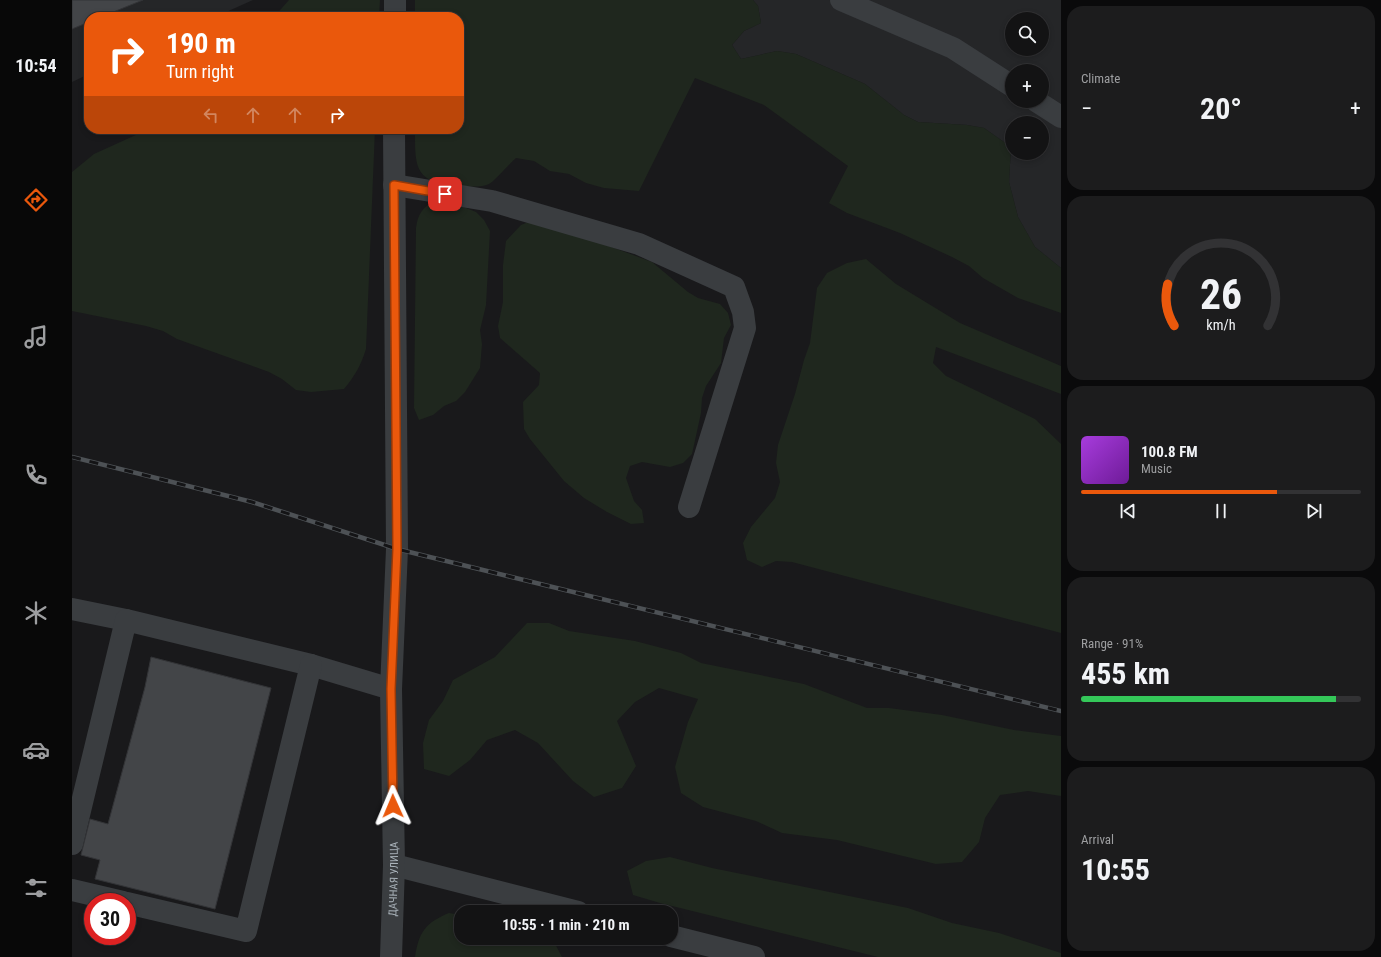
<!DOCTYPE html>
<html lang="en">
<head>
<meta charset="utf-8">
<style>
  body { margin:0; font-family:"Roboto Condensed",sans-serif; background:#1c1c1d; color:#f1f3f6; height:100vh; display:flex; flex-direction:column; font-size:15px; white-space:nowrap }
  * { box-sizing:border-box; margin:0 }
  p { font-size:13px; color:#9d9ea0 }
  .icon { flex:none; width:22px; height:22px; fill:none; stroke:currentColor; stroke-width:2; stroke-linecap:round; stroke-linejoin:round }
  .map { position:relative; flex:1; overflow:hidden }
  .panel { display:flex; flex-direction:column; gap:6px; padding:6px; background:#0a0a0b; width:320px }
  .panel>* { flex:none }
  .hud { position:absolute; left:12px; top:12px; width:380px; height:122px; border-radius:16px; box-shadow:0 2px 6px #0003,0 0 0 1px #323234; background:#ea580c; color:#fff; overflow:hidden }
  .tools { position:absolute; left:933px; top:12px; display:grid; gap:8px }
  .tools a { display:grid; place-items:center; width:44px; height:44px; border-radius:50%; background:#131314; box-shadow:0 2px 6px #0003,0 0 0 1px #323234; font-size:20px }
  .speed { position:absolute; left:12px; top:893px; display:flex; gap:8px; font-size:20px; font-weight:700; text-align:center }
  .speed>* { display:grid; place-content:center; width:52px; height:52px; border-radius:50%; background:#131314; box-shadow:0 2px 6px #0003,0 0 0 1px #323234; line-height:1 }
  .speed .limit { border:6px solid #d22; background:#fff; color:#111 }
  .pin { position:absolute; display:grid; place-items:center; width:34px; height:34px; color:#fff; margin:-17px; border-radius:8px; box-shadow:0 2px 6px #0006 }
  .me { position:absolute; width:44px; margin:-22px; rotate:359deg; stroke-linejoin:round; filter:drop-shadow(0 0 3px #0008) }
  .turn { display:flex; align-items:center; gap:14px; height:84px; padding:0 16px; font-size:18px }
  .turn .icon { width:52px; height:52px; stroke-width:2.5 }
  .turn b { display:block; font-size:28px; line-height:34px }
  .lanes { display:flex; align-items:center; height:38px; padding:0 16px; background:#0003; justify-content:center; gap:20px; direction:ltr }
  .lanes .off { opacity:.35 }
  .big { font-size:30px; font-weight:700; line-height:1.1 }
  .panel .widget { flex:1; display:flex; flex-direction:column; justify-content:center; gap:6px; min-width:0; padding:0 14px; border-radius:16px; background:#1c1c1d }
  .panel .dial { align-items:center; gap:0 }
  .dial svg { height:104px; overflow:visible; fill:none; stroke:#323234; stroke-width:7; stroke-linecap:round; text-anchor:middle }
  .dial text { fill:#f1f3f6; stroke:none }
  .song { display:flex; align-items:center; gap:12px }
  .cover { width:48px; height:48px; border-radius:6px; background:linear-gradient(135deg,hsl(280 70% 55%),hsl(280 70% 35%)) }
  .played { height:4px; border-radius:2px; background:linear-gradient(90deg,#ea580c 70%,#323234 70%) }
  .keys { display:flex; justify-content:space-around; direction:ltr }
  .heat { display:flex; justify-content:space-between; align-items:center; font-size:22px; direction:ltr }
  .charge { height:6px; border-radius:3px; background:linear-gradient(90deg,#34c759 91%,#323234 0) }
  .trip { position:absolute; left:382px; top:905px; width:224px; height:40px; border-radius:16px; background:#131314; box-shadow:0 2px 6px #0003,0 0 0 1px #323234; font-weight:700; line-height:40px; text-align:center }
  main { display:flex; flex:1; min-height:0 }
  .tab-bar { display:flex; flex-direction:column; width:72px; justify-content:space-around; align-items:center; background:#080808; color:#9d9ea0 }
  .tab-bar .icon { width:28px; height:28px }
  .tab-bar .on { color:#ea580c }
  .tab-bar b { font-size:18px; color:#f1f3f6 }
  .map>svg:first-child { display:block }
  .built { fill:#252628; fill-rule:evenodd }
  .green { fill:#1f271e }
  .building { fill:#434548; stroke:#333437 }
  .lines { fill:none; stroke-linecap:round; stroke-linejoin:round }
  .minor { stroke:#3a3d40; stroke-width:22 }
  .rail-casing { stroke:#4d5155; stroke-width:4.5 }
  .rail { stroke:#141416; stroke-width:3; stroke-dasharray:9; stroke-linecap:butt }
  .route-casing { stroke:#983908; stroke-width:10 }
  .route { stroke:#ea580c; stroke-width:7 }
  .labels { text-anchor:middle; stroke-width:4; stroke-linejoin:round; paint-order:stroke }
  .street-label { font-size:11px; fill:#abb4bb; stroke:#141416 }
</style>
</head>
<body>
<main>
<nav class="tab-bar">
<b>10:54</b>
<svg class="icon on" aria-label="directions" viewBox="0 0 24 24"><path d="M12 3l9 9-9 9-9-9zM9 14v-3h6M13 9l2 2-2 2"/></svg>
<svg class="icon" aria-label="music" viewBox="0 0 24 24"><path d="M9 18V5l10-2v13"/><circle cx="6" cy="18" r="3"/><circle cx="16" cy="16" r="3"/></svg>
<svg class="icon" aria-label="phone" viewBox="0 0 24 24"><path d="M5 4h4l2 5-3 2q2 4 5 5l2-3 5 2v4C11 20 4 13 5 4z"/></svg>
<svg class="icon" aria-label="climate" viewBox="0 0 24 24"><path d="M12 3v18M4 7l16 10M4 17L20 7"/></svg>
<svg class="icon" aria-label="car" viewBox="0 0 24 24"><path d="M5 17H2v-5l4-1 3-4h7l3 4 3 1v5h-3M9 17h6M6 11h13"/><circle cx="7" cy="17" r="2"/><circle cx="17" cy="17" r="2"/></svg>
<svg class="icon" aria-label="filters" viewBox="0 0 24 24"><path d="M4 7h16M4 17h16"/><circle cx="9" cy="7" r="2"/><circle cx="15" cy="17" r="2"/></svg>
</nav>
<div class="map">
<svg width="989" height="957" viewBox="0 0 989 957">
  <rect width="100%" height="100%" fill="#19191b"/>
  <!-- built -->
  <g class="built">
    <polygon points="0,0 181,0 143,17 17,17 17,74 0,82"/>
    <path d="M681,0h308v268l-26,-21 -17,-30 -9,-35 2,-35 -27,-19 -17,-3 -49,-3 -14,-7 -39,-31 -69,-30 -19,-3 -36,8 -9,-14 12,-14 17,-8 -3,-17zM940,19h30v30h-30zM940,71h30v30h-30zM940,123h30v30h-30z"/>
  </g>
  <!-- green -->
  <g class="green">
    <polygon points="217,0 308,0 307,17 202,17"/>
    <path d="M343,0h338l5,6 3,17 -17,8 -12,14 9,14 36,-8 19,3 69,30 39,31 14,7 49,3 17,3 27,19 -2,35 9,35 17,30 26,21v45l-43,-15 -35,-20 -14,-12 -17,-9 -52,-24 -53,-20 -18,-10 19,-37 -84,-61 -69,-27 -56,113 -35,-3 -18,-5 -17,-9 -19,-3 -16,-10 -18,-3c-6,5 -22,24 -27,26 -8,4 -22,2 -31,2 -44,-4 -43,-18 -43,-57h44v-112h-44z"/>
    <path d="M77,129h226l-9,220c-5,16 -11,27 -22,40l-33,3 -15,-2 -14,-11 -13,-7 -92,-33 -14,-8 -17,-5 -74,-15v-139l22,-18z"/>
    <path d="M362,201l32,7 10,4 8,8 6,11 -4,74 -6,25 2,14 -2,24 -15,24 -9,9 -12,5 -11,9 -14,5 -5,-12 2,-180c2,-14 6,-20 18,-27z"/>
    <polygon points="459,221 515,238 580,262 616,292 626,298 648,304 656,313 659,325 652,338 649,363 634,386 630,398 629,413 620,454 611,463 598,467 570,462 558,466 554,478 562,501 570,510 572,523 559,524 535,512 512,498 492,481 458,439 452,429 451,402 467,385 468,373 428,338 426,326 431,302 431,265 434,241 449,225"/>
    <polygon points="794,259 824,284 888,323 989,366 989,394 864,347 861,363 874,376 963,419 989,444 989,633 720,562 704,561 690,567 675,560 671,543 679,527 703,498 708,482 704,463 706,445 723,394 732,360 738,343 745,288 755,273 775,263"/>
    <polygon points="455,623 477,623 497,631 563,641 609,653 629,663 732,684 795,708 817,708 870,715 942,730 989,736 989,796 956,791 928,795 913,818 907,842 890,862 864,864 765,840 710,833 684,821 631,807 609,793 603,767 616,722 626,699 587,688 563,702 545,721 564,766 550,788 522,797 501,781 466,743 443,730 415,740 398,760 377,776 352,769 351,743 357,720 371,701 381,680 423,657"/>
    <polygon points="598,857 640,868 836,908 880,923 927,933 989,953 989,957 806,957 588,903 561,895 555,871 574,861"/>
    <path d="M377,913l12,2v23h91l10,19h-147c4,-25 10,-34 34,-44z"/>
  </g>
  <!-- building -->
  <g class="building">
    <polygon points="0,0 71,0 29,17 17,17 17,22 0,29"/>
    <polygon points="79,657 199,688 143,909 23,879 28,860 9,855 18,819 36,824 73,687"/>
  </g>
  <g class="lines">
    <!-- minor -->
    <g class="minor">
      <polyline points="769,0 881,48 940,86"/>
      <polyline points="323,17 323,0"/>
      <polyline points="964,101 989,117"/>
      <polyline points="322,185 420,201 567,244 662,287 671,312 673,328 617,507"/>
      <polyline points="0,609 54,620"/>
      <polyline points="0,844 54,620 239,665 319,689"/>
      <polyline points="322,865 506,912"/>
      <polyline points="0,890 51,902"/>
      <polyline points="55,903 174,931 239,665"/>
      <polyline points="599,936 682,957"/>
      <path id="s1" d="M319,957l3,-92 -3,-176 6,-140 -3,-420"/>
    </g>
    <defs>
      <polyline id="rail" points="0,457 180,502 325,549 989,711"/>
    </defs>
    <!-- rail casing -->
    <use href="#rail" class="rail-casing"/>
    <!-- rail -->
    <use href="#rail" class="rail"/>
  </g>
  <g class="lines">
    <defs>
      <polyline id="route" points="321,806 319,689 325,549 322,185 373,194"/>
    </defs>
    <!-- route casing -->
    <use href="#route" class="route-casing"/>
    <!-- route -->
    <use href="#route" class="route"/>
  </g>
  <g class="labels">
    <!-- street labels -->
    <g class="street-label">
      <text dy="4" stroke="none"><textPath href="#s1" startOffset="78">ДАЧНАЯ УЛИЦА</textPath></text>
    </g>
  </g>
</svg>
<div class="tools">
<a><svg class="icon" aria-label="search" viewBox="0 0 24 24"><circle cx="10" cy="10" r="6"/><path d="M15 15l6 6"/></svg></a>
<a>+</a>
<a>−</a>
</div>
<div class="speed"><div class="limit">30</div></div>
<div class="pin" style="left:373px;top:194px;background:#d93025"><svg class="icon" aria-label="arrive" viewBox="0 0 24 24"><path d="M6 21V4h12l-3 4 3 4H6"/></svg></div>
<svg class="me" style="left:321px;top:806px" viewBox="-20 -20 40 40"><path d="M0-17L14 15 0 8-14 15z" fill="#ea580c" stroke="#fff" stroke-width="4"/></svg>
<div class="trip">10:55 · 1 min · 210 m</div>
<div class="hud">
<div class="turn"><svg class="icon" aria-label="right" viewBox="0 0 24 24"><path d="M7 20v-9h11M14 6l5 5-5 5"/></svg><div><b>190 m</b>Turn right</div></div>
<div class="lanes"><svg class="icon off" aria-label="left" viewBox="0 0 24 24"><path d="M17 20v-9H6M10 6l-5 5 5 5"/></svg><svg class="icon off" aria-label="ahead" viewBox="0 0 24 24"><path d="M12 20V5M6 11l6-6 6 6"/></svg><svg class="icon off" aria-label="ahead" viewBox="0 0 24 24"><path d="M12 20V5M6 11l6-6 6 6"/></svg><svg class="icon" aria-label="right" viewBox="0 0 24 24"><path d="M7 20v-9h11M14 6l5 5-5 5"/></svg></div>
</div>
</div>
<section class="panel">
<div class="widget"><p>Climate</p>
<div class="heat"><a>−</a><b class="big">20°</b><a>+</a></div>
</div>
<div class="widget dial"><svg viewBox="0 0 100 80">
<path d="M14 69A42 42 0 1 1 86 69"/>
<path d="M14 69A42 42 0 0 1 9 37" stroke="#ea580c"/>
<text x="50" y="56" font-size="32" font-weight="700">26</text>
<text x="50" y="72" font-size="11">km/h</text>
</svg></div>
<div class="widget">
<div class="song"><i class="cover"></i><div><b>100.8 FM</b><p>Music</p></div></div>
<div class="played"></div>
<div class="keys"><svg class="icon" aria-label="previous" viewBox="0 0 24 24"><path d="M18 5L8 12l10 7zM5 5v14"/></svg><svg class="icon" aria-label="pause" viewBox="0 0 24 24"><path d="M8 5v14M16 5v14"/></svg><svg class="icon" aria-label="next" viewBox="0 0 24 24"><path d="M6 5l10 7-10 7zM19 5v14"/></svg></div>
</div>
<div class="widget"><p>Range · 91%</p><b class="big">455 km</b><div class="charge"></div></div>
<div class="widget"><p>Arrival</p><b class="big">10:55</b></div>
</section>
</main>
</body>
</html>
